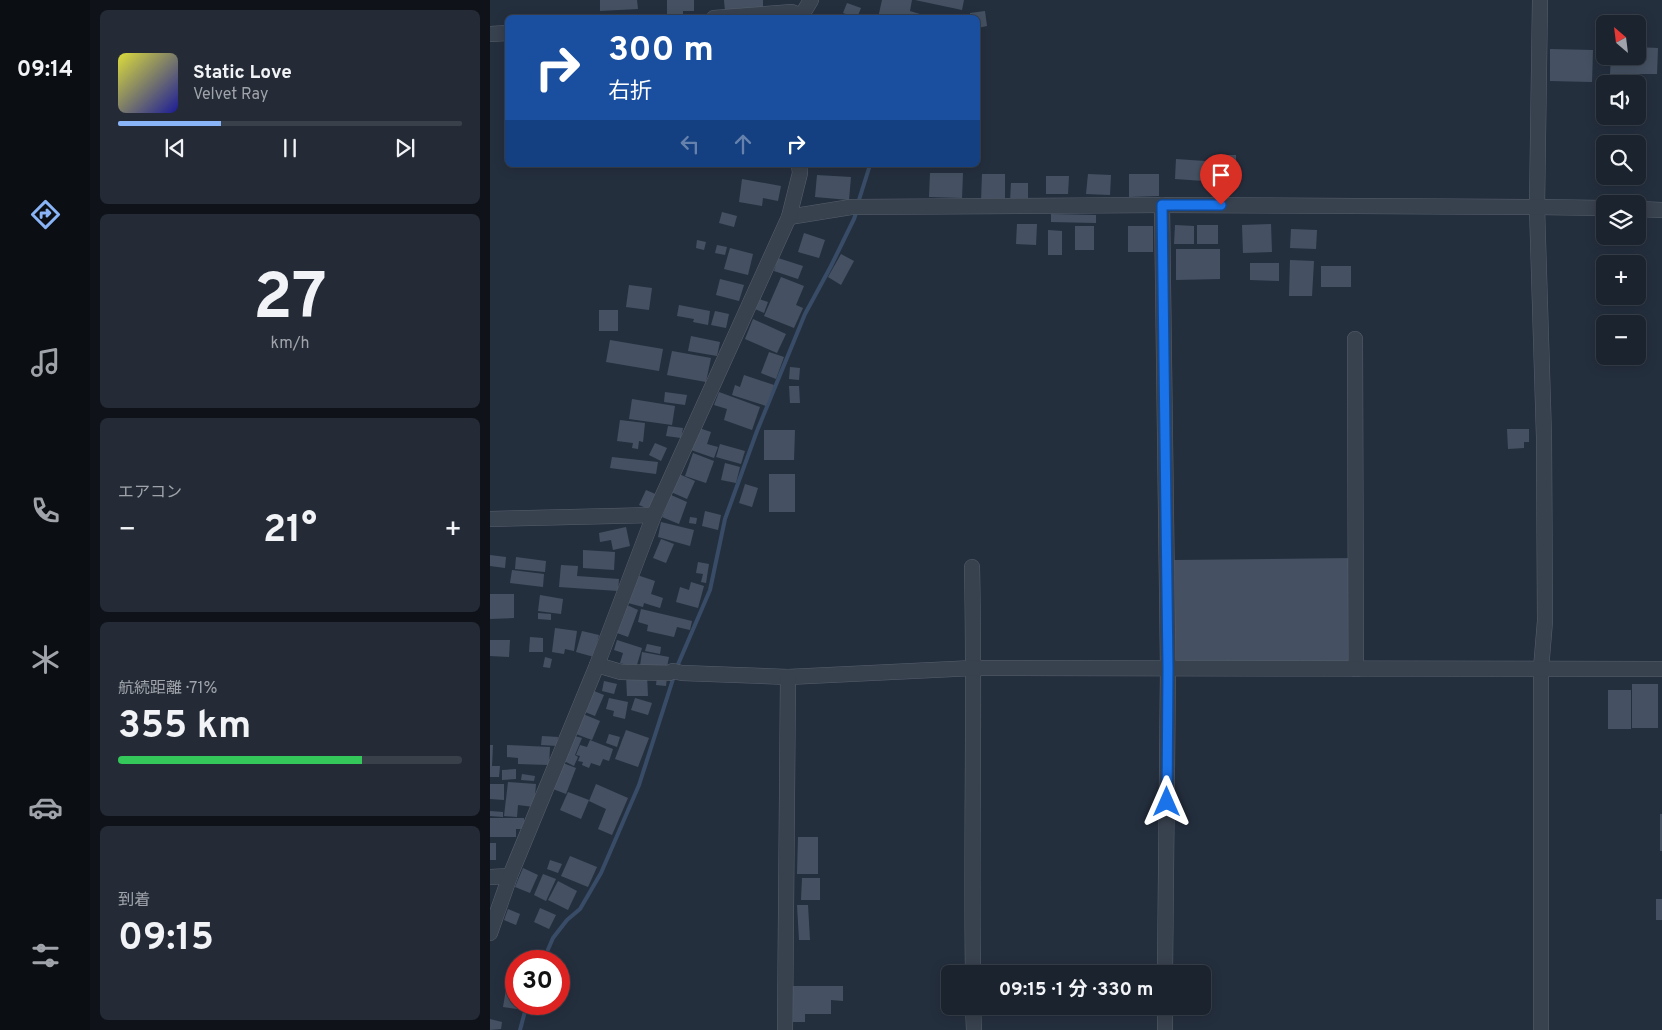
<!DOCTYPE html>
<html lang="ja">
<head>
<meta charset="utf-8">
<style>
  body { margin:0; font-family:Overpass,"Noto Sans JP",sans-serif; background:#242b36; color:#f1f3f6; height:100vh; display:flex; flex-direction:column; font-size:19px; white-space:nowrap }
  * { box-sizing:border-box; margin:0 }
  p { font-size:16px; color:#a0a4aa }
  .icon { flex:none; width:28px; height:28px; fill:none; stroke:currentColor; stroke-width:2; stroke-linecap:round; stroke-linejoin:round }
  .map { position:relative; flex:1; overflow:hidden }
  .side { display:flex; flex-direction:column; gap:10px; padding:10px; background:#0f1319; width:400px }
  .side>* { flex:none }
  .top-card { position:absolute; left:15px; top:15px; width:475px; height:152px; border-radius:8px; box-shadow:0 2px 12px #0003,0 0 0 1px #39404a; background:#1a4fa0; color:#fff; overflow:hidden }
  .needle { width:32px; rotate:332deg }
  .buttons { position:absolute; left:1106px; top:15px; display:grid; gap:10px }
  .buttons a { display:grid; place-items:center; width:50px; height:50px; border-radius:8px; background:#1b232e; box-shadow:0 2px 12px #0003,0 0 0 1px #39404a; font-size:25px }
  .speed { position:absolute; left:15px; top:950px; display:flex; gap:10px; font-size:25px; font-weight:700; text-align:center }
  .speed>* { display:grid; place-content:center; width:65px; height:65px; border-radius:50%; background:#1b232e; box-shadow:0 2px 12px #0003,0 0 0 1px #39404a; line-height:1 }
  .speed .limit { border:8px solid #d22; background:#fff; color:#111 }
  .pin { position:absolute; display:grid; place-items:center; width:42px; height:42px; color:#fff; margin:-51px -21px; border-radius:50% 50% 50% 0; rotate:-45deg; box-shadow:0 0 5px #0007 }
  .pin .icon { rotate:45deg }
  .me { position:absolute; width:55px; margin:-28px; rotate:0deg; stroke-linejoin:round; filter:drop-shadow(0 0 4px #0008) }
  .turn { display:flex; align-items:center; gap:18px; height:105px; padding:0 20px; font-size:22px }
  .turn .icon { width:65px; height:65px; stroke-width:2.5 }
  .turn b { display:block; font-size:35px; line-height:42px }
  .lanes { display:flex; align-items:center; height:48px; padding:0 20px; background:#0003; justify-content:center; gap:25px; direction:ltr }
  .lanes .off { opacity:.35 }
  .big { font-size:38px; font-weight:700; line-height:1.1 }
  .side .tile { flex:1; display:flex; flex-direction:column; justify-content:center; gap:8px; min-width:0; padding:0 18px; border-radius:8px; background:#242b36 }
  .side .dial { align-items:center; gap:0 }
  .dial b { font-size:65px; line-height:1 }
  .song { display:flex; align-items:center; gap:15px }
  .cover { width:60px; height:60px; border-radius:8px; background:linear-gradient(135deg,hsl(60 70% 55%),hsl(240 70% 35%)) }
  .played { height:5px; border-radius:2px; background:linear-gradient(90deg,#8ab4f8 30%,#39404a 30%) }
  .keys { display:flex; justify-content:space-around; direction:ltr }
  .heat { display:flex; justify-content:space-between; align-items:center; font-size:28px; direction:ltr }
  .charge { height:8px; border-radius:4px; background:linear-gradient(90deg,#34c759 71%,#39404a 0) }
  .trip { position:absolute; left:451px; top:965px; width:270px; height:50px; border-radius:8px; background:#1b232e; box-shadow:0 2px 12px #0003,0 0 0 1px #39404a; font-weight:700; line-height:50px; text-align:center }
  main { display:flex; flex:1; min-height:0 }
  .tab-bar { display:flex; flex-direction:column; width:90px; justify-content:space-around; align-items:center; background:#0b0e12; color:#a0a4aa }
  .tab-bar .icon { width:35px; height:35px }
  .tab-bar .current { color:#8ab4f8 }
  .tab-bar b { font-size:22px; color:#f1f3f6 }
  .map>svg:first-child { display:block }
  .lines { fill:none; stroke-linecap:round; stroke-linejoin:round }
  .stream { stroke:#394c67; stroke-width:4 }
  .building { fill:#455162 }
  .street-casing { stroke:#565f6c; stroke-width:16 }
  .street { stroke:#38414e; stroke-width:15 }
  .route-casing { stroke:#114b97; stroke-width:12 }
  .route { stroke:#1a73e8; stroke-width:9 }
</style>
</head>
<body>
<main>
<nav class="tab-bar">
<b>09:14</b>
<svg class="icon current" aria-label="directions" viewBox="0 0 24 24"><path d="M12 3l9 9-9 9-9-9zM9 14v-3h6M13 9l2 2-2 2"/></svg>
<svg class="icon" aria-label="music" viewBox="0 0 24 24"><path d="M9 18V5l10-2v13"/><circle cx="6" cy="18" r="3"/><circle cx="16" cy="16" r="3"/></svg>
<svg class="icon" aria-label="phone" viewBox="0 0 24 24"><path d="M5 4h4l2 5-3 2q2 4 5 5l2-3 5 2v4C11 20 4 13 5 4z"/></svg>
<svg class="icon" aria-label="climate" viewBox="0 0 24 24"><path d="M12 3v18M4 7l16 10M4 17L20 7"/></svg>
<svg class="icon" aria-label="car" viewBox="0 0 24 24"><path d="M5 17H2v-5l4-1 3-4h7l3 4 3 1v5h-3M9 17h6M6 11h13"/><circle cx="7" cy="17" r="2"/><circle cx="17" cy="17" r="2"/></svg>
<svg class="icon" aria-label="filters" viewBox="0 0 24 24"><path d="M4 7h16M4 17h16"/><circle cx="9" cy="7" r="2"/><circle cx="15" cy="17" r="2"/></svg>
</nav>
<section class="side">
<div class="tile">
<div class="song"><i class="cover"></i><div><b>Static Love</b><p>Velvet Ray</p></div></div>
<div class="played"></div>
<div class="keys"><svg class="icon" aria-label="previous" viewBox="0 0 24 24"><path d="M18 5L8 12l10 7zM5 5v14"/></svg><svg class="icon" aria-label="pause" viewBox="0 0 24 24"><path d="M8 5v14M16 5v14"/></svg><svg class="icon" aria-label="next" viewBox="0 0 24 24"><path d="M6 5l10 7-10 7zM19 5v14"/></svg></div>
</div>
<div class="tile dial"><b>27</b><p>km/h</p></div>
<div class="tile"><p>エアコン</p>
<div class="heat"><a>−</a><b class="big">21°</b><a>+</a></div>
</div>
<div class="tile"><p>航続距離 · 71%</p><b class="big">355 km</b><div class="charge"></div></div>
<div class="tile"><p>到着</p><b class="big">09:15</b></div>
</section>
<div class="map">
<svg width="1172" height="1030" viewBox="0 0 1172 1030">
  <rect width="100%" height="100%" fill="#242f3e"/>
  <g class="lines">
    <!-- stream -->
    <g class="stream">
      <polyline points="368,203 380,165"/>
      <polyline points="186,669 220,590 235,519 267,431 315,314 341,266 364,219 367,210"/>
      <polyline points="53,961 63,938 77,920 90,909 111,873 149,785 184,676"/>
      <polyline points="30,1030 37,1004"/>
    </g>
  </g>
  <!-- building -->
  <g class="building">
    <polygon points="110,0 147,0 148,9 110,11"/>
    <polygon points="177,0 204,0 204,11 193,11 193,14 177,15"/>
    <polygon points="234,0 273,0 273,9 235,11"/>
    <polygon points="392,0 422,0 420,11 430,14 429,18 388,18"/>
    <polygon points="425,0 474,0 472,10"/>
    <polygon points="357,3 371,8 367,18 353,13"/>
    <polygon points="495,11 497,26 488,28 488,18 480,18 480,13"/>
    <polygon points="1148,47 1168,48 1167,74 1120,74 1121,56 1148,56"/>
    <polygon points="1060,49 1103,50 1102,82 1060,81"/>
    <polygon points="1106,49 1115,49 1115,56 1119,56 1119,60 1106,60"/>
    <polygon points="725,155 746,155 746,177 725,178"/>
    <polygon points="686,159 715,161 714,181 685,179"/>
    <polygon points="440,173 473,173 472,198 439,197"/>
    <polygon points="492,174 515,174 515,203 491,202"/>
    <polygon points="598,174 621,175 620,195 596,194"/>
    <polygon points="639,174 669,174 669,196 639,197"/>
    <polygon points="327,175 361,177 359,200 325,197"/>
    <polygon points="556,176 579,176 578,194 556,194"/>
    <polygon points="252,179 291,186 288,201 273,198 272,206 249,202"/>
    <polygon points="521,183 538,183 538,202 520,202"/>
    <polygon points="232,212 247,216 244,227 229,223"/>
    <polygon points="561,214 606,215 606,223 561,222"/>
    <polygon points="527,224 547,224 546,245 526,244"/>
    <polygon points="781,224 782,252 753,253 752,225"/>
    <polygon points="685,225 704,226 704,244 684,244"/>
    <rect x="707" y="225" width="21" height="19"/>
    <rect x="585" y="226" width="19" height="24"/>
    <rect x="638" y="226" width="25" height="26"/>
    <polygon points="801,229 827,230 826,249 800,248"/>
    <polygon points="558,230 572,231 572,255 558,255"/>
    <polygon points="314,233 335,240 329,258 308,252"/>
    <polygon points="207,240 216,242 214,250 206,248"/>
    <polygon points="227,245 237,247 235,255 225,253"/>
    <polygon points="240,248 263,254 258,275 234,269"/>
    <polygon points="686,249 730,249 730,279 686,280"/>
    <polygon points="351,254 364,261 351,285 338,277"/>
    <polygon points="288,258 313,266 308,279 284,271"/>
    <polygon points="800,260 824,261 822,296 799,296"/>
    <polygon points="760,263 789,263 789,281 760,280"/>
    <rect x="831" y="266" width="30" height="21"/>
    <polygon points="291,277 314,286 306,305 313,308 304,328 274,316"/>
    <polygon points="230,279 254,285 249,301 226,295"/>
    <polygon points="139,285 162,288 159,310 136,307"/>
    <polygon points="269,299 278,302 274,313 265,309"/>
    <polygon points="189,305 220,311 218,325 203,322 204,319 187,316"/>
    <rect x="109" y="310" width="19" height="21"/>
    <polygon points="225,311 239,314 236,328 221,325"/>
    <polygon points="263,319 296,334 287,353 255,339"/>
    <polygon points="201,336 230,342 227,356 198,351"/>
    <polygon points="120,340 173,349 169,371 116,362"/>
    <polygon points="182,351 221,358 216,382 177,375"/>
    <polygon points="279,352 294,357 286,379 271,373"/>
    <polygon points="300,367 310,368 309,380 299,379"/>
    <polygon points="254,375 284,385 276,406 242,395 245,385 250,387"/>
    <polygon points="299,386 309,386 310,403 300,403"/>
    <polygon points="175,392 197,395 195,405 174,402"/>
    <polygon points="229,392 270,407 262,430 234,420 237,409 224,405"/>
    <polygon points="142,399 185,406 182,425 139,419"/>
    <polygon points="130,420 155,423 153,442 149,441 148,449 142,448 143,443 127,441"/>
    <polygon points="178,426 193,428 191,438 176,436"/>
    <polygon points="209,428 221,432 217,444 228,447 224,458 201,450"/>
    <polygon points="1017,429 1039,429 1039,442 1034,442 1034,448 1018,449"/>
    <polygon points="274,430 305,430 304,460 274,460"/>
    <polygon points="165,443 177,448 171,461 159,455"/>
    <polygon points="230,444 255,451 251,464 226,457"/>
    <polygon points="203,453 224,461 216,483 195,476"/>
    <polygon points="122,457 168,462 166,474 120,468"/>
    <polygon points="235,463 250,467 246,483 231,480"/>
    <polygon points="189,474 205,481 197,499 181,492"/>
    <rect x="279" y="474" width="26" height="38"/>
    <polygon points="255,484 268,488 262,507 249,503"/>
    <polygon points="156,490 170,496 163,511 149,505"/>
    <polygon points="181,495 197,502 189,524 172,517"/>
    <polygon points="215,511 231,515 228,530 212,526"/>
    <polygon points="200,517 207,518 206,524 199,523"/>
    <polygon points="171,522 204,530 200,546 168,537"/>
    <polygon points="136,527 140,546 123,550 121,540 110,542 109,533"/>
    <polygon points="171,539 184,544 176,563 163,558"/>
    <polygon points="93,550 125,552 124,570 93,568"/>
    <polygon points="0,555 16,557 15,568 0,566"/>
    <polygon points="26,557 56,561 55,572 25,569"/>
    <polygon points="864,558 864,664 684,664 684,560"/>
    <polygon points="208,562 219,564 216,583 211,582 213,574 206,573"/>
    <polygon points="71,565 88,566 87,576 129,579 128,591 69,587"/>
    <polygon points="22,570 54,574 53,587 20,583"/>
    <polygon points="147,575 165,581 161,594 173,598 170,608 154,603 153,607 138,603"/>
    <polygon points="201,582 214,586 208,608 186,602 190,587 199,590"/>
    <polygon points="0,594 24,594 24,618 0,619"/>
    <polygon points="50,595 73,599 71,614 48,611"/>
    <polygon points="137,605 148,610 138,637 127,633"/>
    <polygon points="151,609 202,621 200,630 187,627 184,637 157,631 158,625 148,622"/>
    <polygon points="48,613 61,614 61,620 48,619"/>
    <polygon points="65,628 87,631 84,651 75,649 74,654 62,652"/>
    <polygon points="92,631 109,635 104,657 86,652"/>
    <polygon points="40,637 53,638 53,652 39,652"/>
    <polygon points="0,640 20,640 19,657 0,656"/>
    <polygon points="127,640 152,648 146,668 130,663 133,653 124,650"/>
    <polygon points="157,644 171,647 170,654 155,651"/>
    <polygon points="152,652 179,657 176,672 150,666"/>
    <polygon points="55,657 62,659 60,668 53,667"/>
    <polygon points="136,675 157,675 158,696 137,696"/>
    <polygon points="167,676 177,677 176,686 166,685"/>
    <polygon points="114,681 127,684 124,694 112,691"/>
    <rect x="1142" y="684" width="26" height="44"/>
    <rect x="1118" y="690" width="23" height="39"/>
    <polygon points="104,691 114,695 105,716 95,712"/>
    <polygon points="119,698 138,702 135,719 123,716 124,711 116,709"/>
    <polygon points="145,698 162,703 158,715 141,710"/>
    <polygon points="93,714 110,721 102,740 86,734"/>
    <polygon points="136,730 159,738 148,767 125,759"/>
    <polygon points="119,734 130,737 127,747 116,743"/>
    <polygon points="52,736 68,737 67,746 51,745"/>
    <polygon points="85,736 92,738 85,755 88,757 84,766 74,761"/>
    <polygon points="100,740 123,749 119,761 113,759 110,766 101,763 99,768 92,765 93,762 88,761 90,756 86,755 90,745 97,747"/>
    <polygon points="0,745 3,745 2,766 10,766 9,777 0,777"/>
    <polygon points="17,745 60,747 59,765 28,764 28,758 17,757"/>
    <polygon points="73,763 86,768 76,794 63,789"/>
    <polygon points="26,769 26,779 12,780 12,770"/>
    <polygon points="32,774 45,776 44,781 31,780"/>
    <polygon points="18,782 46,784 44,807 28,805 27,817 14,816"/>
    <polygon points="0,784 14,784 14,800 0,799"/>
    <polygon points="106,784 138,798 122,835 108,829 116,809 99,801"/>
    <polygon points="78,792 99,800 91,819 70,810"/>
    <polygon points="0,811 13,812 13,817 0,816"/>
    <rect x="1170" y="814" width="2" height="37"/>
    <polygon points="0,818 34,818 34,829 26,829 26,837 0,837"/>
    <polygon points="308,837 328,837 328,874 307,874"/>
    <rect x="0" y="843" width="6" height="17"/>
    <polygon points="80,856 107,867 98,887 71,876"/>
    <polygon points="60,860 72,864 68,873 57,869"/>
    <polygon points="33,868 48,875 40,893 25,887"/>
    <polygon points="53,874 66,879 56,901 44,895"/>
    <polygon points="312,878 330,878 330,900 311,900"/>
    <polygon points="68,881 87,891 78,910 58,900"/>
    <rect x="1166" y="899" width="6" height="21"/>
    <polygon points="307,905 318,905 320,940 309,940"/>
    <polygon points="50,908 66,915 59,929 44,922"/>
    <polygon points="18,909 30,914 26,925 14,920"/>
    <polygon points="302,986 353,986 353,1001 341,1000 341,1014 315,1014 315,1022 302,1022"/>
    <polygon points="16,989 26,990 27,1009 13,1007"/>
    <polygon points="0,1019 12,1022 11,1029 0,1030"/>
  </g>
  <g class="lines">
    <defs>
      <g id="street">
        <polyline points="1050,0 1047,207 1054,437 1055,621 1051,669 1051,1030"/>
        <polyline points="224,18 302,12 311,16"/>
        <polyline points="310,18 321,0"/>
        <polyline points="0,34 18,33"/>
        <polyline points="672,205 678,668 675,974"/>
        <polyline points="1148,209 1172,210"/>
        <polyline points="299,217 361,207 672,205 1047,207 1115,208"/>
        <polyline points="865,339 866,669"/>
        <polyline points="0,519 164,515"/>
        <path d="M482,567c3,136 -1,271 1,407"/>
        <polyline points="107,665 131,672 179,673 183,671 192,673 298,677 484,668 1172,669"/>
        <polyline points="0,877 20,876"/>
        <polyline points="0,933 20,876 107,665 164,515 299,217 310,173 309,165"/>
        <polyline points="483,1006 484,1030"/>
        <polyline points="295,1030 298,677"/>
        <polyline points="675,1030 675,1006"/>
      </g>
    </defs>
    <!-- street casing -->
    <use href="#street" class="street-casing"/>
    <!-- street -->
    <use href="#street" class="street"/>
  </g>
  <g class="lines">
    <defs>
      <polyline id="route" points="677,802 678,668 672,205 731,205"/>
    </defs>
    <!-- route casing -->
    <use href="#route" class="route-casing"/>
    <!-- route -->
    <use href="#route" class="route"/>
  </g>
</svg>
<div class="buttons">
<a><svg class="needle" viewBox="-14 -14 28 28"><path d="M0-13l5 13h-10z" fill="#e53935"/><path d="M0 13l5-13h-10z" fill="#a0a4aa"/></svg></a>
<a><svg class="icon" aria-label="sound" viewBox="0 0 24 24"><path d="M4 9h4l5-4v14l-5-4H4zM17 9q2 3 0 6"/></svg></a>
<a><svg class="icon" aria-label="search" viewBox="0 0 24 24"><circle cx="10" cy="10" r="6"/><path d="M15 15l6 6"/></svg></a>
<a><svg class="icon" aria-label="layers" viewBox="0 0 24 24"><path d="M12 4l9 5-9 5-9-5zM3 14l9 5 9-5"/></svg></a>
<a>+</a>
<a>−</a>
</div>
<div class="speed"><div class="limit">30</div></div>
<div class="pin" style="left:731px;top:205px;background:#d93025"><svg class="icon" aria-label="arrive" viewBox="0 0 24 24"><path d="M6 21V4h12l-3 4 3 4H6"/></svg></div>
<svg class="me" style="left:677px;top:802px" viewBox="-20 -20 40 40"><path d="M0-17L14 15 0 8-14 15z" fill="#1a73e8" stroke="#fff" stroke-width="4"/></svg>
<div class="trip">09:15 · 1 分 · 330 m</div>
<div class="top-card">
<div class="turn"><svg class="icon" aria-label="right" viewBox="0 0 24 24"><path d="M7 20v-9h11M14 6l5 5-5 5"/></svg><div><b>300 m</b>右折</div></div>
<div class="lanes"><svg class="icon off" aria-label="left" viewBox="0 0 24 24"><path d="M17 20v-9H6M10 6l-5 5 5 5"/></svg><svg class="icon off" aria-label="ahead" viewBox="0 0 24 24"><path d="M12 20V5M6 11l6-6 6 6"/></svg><svg class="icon" aria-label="right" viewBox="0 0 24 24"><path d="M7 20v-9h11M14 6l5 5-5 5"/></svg></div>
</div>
</div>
</main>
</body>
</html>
